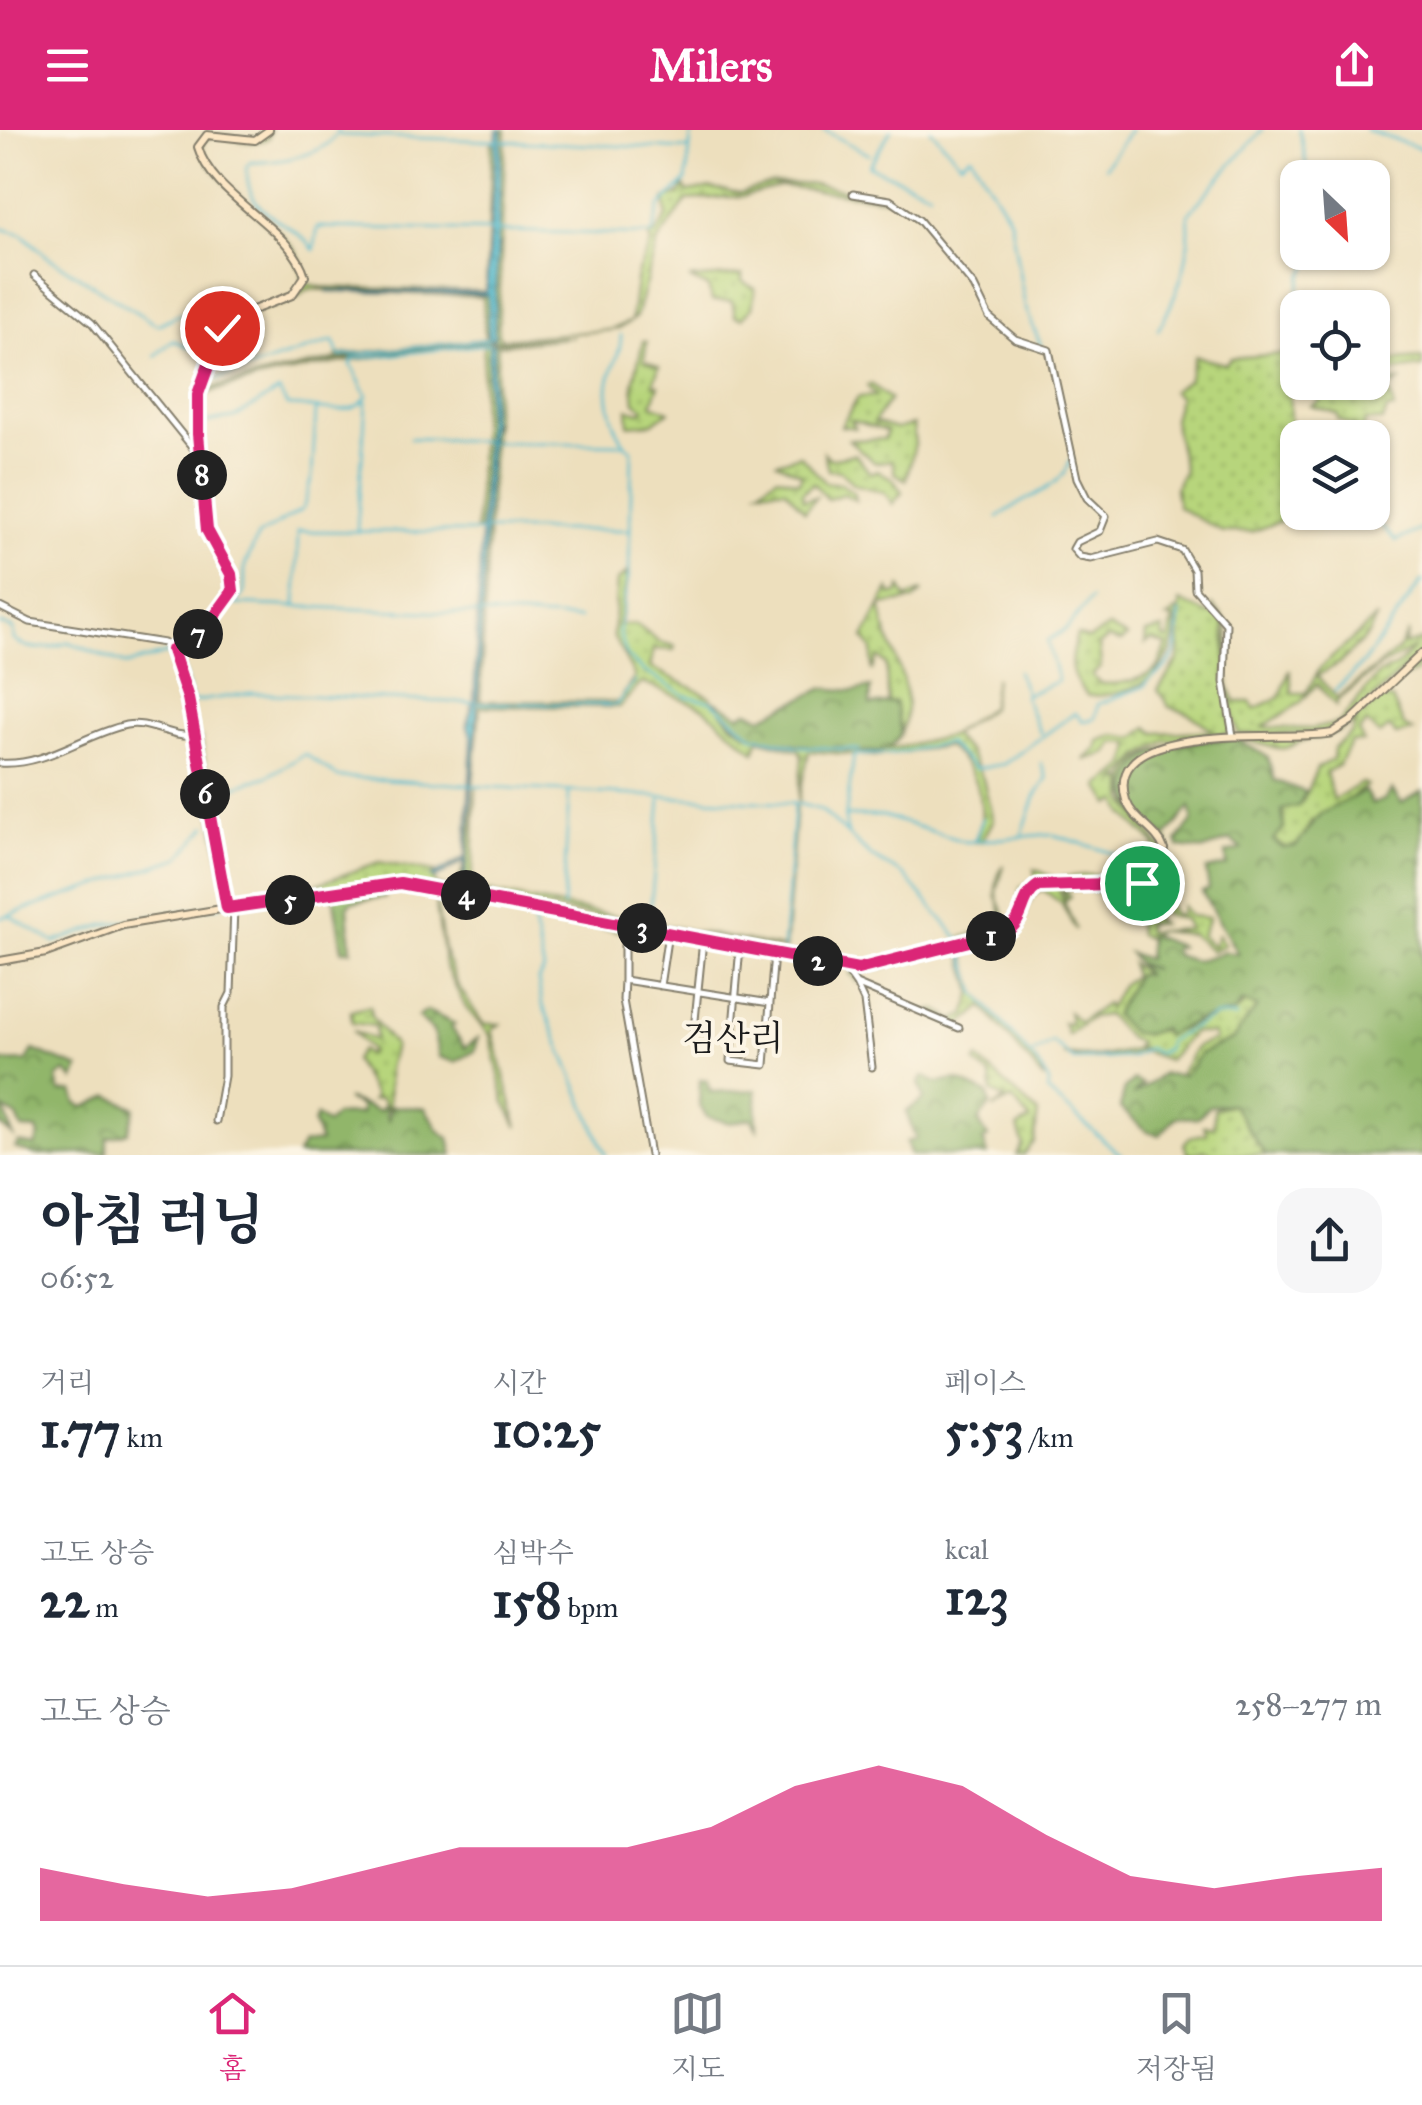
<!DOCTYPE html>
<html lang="ko">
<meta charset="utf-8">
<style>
body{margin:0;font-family:"IM FELL Great Primer","Noto Serif KR",serif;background:#f6f6f7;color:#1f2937;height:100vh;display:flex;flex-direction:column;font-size:38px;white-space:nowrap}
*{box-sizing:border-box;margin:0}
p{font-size:32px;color:#747a83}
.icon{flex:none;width:55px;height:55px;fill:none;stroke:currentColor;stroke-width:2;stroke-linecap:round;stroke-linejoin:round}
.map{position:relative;height:1025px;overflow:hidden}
.details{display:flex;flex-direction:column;background:#fff;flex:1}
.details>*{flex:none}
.needle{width:65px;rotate:155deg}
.fabs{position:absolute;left:1280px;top:30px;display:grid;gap:20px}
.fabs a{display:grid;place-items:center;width:110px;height:110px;border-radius:20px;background:#fff;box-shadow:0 2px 8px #0004;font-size:50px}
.pin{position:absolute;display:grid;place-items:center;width:85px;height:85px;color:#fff;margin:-42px;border:5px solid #fff;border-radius:50%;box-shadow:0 2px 10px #0007}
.km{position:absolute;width:50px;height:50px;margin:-25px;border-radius:50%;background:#222;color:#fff;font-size:28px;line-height:50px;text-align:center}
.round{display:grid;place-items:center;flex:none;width:105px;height:105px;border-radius:30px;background:#f6f6f7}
.overview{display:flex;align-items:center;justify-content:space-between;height:170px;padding:0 40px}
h1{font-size:55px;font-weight:700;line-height:75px}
.figures{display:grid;grid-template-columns:repeat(3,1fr);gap:15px;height:170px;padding:10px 40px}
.figures div{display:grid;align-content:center}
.figures b{font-size:50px;font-weight:700}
.figures small{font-size:28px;font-weight:400}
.figures p{font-size:28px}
.chart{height:280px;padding:20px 40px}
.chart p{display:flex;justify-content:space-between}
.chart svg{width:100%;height:180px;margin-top:10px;fill:#db2777;opacity:.7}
header{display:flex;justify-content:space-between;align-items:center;height:130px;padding:0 40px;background:#db2777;color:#fff;font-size:45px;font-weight:700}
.tab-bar{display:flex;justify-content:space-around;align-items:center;height:140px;border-top:2px solid #e0e1e3;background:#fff;font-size:28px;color:#747a83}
.tab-bar a{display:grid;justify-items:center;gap:5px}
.tab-bar .selected{color:#db2777}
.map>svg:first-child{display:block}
.grass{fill:url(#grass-dots);stroke:#6a784c;stroke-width:2.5;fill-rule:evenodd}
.forest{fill:url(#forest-crowns);stroke:#566944;stroke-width:2.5}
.water{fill:url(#water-waves);stroke:#366b74;stroke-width:2.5}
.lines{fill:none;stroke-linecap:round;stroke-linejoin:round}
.stream{stroke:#50bacd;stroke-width:2.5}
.street-casing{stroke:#847e6c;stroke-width:9}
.secondary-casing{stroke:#847e6c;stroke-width:10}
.street{stroke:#fff;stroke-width:5}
.secondary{stroke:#fce6c4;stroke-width:6}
.route-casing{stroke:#fff;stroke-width:20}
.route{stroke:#db2777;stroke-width:12}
.labels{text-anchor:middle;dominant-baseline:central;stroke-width:8;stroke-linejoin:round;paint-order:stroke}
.quarter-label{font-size:35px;fill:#1c1c1c;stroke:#fcf5e5}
</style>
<header><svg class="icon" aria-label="menu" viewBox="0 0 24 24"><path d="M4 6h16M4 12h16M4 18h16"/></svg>Milers<svg class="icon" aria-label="share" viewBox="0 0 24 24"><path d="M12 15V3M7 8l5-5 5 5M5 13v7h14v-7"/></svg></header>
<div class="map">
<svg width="1422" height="1025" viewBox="0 0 1422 1025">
<defs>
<pattern id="grass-dots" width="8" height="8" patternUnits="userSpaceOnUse" patternTransform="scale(2.5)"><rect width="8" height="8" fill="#b7d57b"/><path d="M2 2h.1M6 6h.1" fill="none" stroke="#9db66a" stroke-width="1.8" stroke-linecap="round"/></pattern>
<pattern id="forest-crowns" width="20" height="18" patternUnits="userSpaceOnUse" patternTransform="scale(2.5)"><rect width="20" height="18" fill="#91b66b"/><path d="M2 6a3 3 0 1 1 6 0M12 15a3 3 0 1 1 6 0" fill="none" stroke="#769357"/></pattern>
<pattern id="water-waves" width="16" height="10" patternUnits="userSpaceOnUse" patternTransform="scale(2.5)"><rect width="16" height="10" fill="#50bacd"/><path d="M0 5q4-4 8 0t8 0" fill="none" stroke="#459faf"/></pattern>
</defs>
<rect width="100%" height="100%" fill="#fcf5e5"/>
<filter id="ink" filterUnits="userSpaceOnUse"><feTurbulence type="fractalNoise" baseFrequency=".01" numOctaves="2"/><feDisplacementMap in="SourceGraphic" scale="20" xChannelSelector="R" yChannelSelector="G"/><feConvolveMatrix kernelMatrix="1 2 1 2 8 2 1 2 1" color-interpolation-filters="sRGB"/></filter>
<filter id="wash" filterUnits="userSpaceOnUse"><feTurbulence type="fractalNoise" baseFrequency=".0048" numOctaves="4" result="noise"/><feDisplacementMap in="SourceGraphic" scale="40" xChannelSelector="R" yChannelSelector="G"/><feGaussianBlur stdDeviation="2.25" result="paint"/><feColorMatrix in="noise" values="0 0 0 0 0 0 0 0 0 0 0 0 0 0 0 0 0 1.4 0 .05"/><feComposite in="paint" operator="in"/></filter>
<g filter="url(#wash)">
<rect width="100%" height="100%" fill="#eddfbd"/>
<path class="grass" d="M270,0L268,8C248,20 224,0 203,10L202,20C220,64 308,106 307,153L320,157L486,162L492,12H497L486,162L326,160L489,165V210L494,209L502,0H506L498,206L503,209L611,200L631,191L637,144L651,113L648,105H655L667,87L665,69L679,65L684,55L687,62L711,58L740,63L771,54H815L890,69L780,56L744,66L687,70L658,111L636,187L619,199L369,222L204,262L202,255C214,219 219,193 258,179C270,175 284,173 294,166C337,136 211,55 200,17V12C214,0 237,8 255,11ZM307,159L483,167L485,209L337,225V229L204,259C212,221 223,189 266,178C285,173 291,174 307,159Z
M742,145V151L755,159L752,178L742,188L735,186L732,171H712L708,157L689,149Z
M573,207L498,215L480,571L618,572L635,547L613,506L617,451L628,442L619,495H637L659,512L675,516L674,520L654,519L650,537L709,566L732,594L753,606L797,616L869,622L899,617L949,606L991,577L995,547L991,578L951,605L968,621L983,649L993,691L982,711L975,712C991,677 976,638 946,616L875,626L809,621L798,673L802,627L799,620L758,609L755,622L704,578L642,552L619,577L480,576L473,655L494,214L489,215L480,401H476L484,214C388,223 295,237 202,265L201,270L200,265C321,224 447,216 573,207Z
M643,211L647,212L644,230L659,237L653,254L659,255L652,274L669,281L653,293L629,295L628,279L641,282L644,278L635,272L633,254Z
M1281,224H1297V233L1289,232L1290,288L1297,311L1298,382L1301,383L1252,402H1223L1178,377L1175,358L1184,340L1173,289L1179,267L1172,261L1188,250L1195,226L1225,234L1231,228Z
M1422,228V237L1383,243L1387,252L1400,251L1389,259L1394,279L1387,280L1383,291H1365L1362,307H1351L1356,298L1338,289V284L1311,276L1321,270L1318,263L1326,253H1338L1349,263L1354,253L1372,252L1373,232Z
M871,254L890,269L874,292L896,299L913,295L915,314L906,350L895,343L892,330L875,333L849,310L884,309L887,301L851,290L855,298L841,296L858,267L876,266L867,256Z
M824,323L830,329L855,324L870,343L878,341L892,348L902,362L893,374L884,362L853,354L841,341L828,340Z
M800,325L826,353H840L853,362L855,370L844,364L828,369L813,353L802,363L803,370L816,367L805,381L785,359H759L778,346L799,352L802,344L777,332Z
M901,457L906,468L923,461L914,470L881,475C885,521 920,557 901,603L895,573H888L886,534L878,527L872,541V520L864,508L889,459L891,465L898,464Z
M1180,472L1220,488L1224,495L1231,603L1165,611L1140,626L1117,651L1125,649V671L1162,719L1154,742L1133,754H1039L1012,797L961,812L960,808L1002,796C1004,771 987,760 1004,735L996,765L1009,794L1016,785L1021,757L1036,749L1034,739L1055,748L1090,745L1132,750L1153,736L1155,714L1124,684L1118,671L1110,674L1099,656C1119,642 1129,639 1131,613L1115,612L1108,623L1084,630L1098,618V611L1115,605L1135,608L1148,597L1155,603L1214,601L1188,583L1169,577L1158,560L1179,529L1180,480C1174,488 1177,499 1174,510C1163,552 1129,566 1088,566C1068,546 1068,532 1077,505L1089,509L1109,497L1127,507L1121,512L1108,508L1099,515L1101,537L1092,545L1099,553C1114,556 1145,550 1157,538C1162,532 1163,522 1167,515L1152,510L1145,514L1146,503L1163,499L1164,508L1169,509L1173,488H1167L1180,478Z
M1211,474C1239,497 1226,520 1228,551C1228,563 1234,561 1235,572H1250L1255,579L1280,567L1290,539L1292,563H1306L1320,538L1377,487L1368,505L1340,533L1317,546L1337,568L1397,521L1408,502L1404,515L1422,510V522L1342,597L1322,604H1238L1226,553L1228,499ZM1414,518L1398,535L1377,546L1339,593L1312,599L1263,597L1300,573L1317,554L1336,576L1337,571L1378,538Z
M1422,525L1417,541L1397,551L1378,569H1392L1404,596L1413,601L1396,605L1390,597L1380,605L1366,593L1359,601L1363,612H1351L1338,636L1326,642L1333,670L1362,653L1367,655L1337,679L1311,691L1300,713L1290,720L1273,710L1284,698L1282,680L1303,671L1317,638L1333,629L1334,618L1352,603L1356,591C1336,608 1320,603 1299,612C1296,613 1288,618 1285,618C1272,620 1254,610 1240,609C1197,605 1134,613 1128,664C1135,686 1153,688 1165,705C1172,715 1170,724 1164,734C1144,771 1100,760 1064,759L1070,766L1066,771L1062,758C1096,756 1178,771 1163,712C1153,698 1134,687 1129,670C1103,594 1279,608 1317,608C1359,599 1391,554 1422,525Z
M201,609L213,687L232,768L312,756L379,732L435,742L431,746L437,756L457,759L465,730L464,762L476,657L472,759L783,818L796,675L785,820L400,752L230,775L198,614Z
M1043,756H1057L1076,800L1061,773L1042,759C1025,768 1028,786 1017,800L963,816L976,862L1042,940L1044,949L983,876L961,895L927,881L938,880L954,890L965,885L973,863L960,817L860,843L858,852L850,843L1010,801C1027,789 1022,765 1043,756Z
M1150,758L1165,768L1174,785L1180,784L1182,776L1190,786L1209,788L1201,806L1213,816L1218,805L1224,815L1212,821L1191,804L1157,801L1148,808L1138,805L1137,794L1145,780L1161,794L1146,793L1147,802L1189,799L1184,789C1166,787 1151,779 1145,760Z
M434,760L623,798V802L435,765L444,821L457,854L483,894H500L492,900L518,997L505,972L490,905L466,878L445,836Z
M1131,833L1145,844L1136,845L1121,872L1156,902L1180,900L1207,887L1210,890L1219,883L1237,881L1247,871L1257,877L1233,909L1201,923L1184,945H1179L1197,916L1215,910L1213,904L1193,902L1168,930L1143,921C1127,928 1079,933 1063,924L1097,927L1144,918L1135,917L1139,912L1129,909L1107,885L1092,887L1068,905L1063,893L1071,895L1068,882L1079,892L1106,874L1108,879L1121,855L1133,846Z
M370,876L371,886L394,915L388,939L389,981L380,968L372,970L375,966L354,930L361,920L368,925L371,921L353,901L375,910V896L352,893L351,881Z
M978,929L1038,983L1034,1012L1024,1025H1017L1023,1015L1018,997L1030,990L1012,969L993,978L1005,969L992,962L991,946L975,933Z
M1232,974L1265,1025H1213L1206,1020L1188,1025L1184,1014L1189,1008L1207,1003L1204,996L1214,997V979Z"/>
<path class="forest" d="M871,557L870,575L895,572L901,603C898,609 892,616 885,620C870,626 769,612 752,605C735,597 723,581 711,569L740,585L748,581L762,587L824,558L854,561Z
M1236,609L1268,627L1274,650L1305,662L1299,676L1282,680L1284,698L1273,710L1283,718L1296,716L1320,684L1365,661L1372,674L1384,670L1392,660L1402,673L1422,661V1025H1265L1232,974L1209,976L1197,988L1176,987L1160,1005L1147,1001L1120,978L1125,958L1134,950L1142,954L1133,965L1163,944L1184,945L1201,923L1233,909L1257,877L1242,872L1234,883L1198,890L1165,906L1162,898L1148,904L1132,903L1114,885L1136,845L1145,844L1138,835L1154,839L1137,833L1129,823L1147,829L1149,805L1181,817L1173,818L1175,825L1194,831L1225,822L1238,824L1202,762L1209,759L1206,740L1227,736L1226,723L1242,719L1230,710L1204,720L1179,717L1177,711L1193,690L1190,677L1166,707L1141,687L1128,664C1132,610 1195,613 1236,609Z
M384,755L385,767L352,772L348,777L351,820H342L333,764Z
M427,881L455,894L451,897L465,918L478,908L475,921L455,932L439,927L433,901L418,887Z
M33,920L79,938L74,950L66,942L57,948L60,962L73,961L77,973L85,977L110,966L135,978L128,1002L107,1008V1023L35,1025L15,1018L18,1013L35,1016L39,1006L37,1000L22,999L17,987L4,979L13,1006L0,995V932L27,931Z
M924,946L936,953L957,950L988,964L990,976L978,991L988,1007L983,1010L988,1025H911L906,1012L916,1009L906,982L924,969L919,953Z
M700,950L708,951L710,962L756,960L757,998L751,988L731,993L707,987L699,974Z
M346,969L378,981L384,976L388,992L391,976L425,978L439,1001L449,1008L453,1025H297L303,1014L320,1012L313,994L316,986L327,994L335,985L361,984L360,977Z"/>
<path class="water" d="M497,0H502L494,209H488V165L326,161L486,162Z
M489,214H494L476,603L464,762V730L435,749L431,747L466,727L472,608L467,594L474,570Z"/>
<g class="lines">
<path class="stream" d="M338,0C329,26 275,33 251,32L247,36C244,88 290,87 314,120L318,97L493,101
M824,0L870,25
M891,0L869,36L930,62
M931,0L961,33L971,25L1010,89L1025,176L1041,216
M1299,0L1309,48
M1366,0L1422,19
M339,5L497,11
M502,11L688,19
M1105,37L1130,0
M0,98L22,104L48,127L157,195L180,184L217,200L208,225L173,210L155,226
M498,101L652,105L660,76L686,51L692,0
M1295,181L1302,147L1317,122
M1158,200C1178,165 1193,126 1188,84L1262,0
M621,205C622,225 607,243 608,261C609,280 616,309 632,320L629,444L619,503L627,526L642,540L686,566L711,571L753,606L797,616L859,620
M212,234L209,247L214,250L333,211L339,226L488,209
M207,292L234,288L279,261L287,276C311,274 353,292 367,266L351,235L353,229L489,214
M1294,304L1298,311
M410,308L484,311
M490,312L622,314
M1368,382L1396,411L1422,399
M998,388C1019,368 1063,360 1071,329
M357,399L366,272
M486,400H629
M235,474L477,484
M296,476L298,401L480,402
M482,484L579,489
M0,494L13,499L14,510C29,522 52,519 68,512L127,535L169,523L174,534
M189,513L244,464L245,435L258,406L303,379L312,346L316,280
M182,517L179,527L192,572L252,563L472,573
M1017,541L1026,563
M179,551L184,573
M1335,561L1363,533L1422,451
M480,573L616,575L635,551
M1095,588L1098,574L1145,556C1150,546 1155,547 1163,540C1182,523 1176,502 1180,482
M1040,603L1024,566L1058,551L1047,511L1066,499L1091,469
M473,656L796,674
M799,674L821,680L872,727L904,745L960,810
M848,686H883L966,712L1051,704
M848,704L845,690L854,625L893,624L947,613L975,639L1004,634L1075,583L1083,591L1093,589
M1054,705L1151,735L1156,728
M1021,707L1035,667L1047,649L1041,633
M975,710L983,688
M221,716L214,687L236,656L266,647L305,624L338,647L470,655
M470,770L531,782L544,840L538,850L542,873L606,1025
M563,777L569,664
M10,786L54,812L104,795L221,775
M0,788L179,728L207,696
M649,793L661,670
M961,815L976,862L1042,939L1049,952L1047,961L1121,1025
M783,819L794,676
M1030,925L1052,912L1074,930L1131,927L1148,918L1157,923L1166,919L1168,911L1215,886L1236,887"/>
</g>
</g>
<g filter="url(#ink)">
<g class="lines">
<g class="street-casing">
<path id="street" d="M853,64L890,70L919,90L974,156L989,187L1015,209L1049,220L1077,348L1087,368L1106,386L1100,401L1077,412L1073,419L1080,427L1091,429L1158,412L1182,420L1194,440L1195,459L1226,494L1224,552L1233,606
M34,145L92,193L201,328
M0,477L30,492L164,513L173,520
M0,633C47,636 82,605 126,595C148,590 171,608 194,605
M624,795V850L770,873
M740,817L730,931L765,935L774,823
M844,837L856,854L959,898
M624,850L623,870L650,1025
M856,854L864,871L872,937
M660,856L668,803
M694,900L703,810
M216,991L224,946V877L231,863L234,777"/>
</g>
<g class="secondary-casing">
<path id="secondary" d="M227,778L188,568L173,520L209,494L233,461L231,444L206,394L198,264L222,198L235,187L292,165L305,146C291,96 213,69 198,17L207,5L255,10L269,0
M0,831L46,823L123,795L386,752L844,837L869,838L1005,802C1026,791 1019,768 1038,756C1078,751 1157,777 1164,719C1157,699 1133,691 1126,670C1100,585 1294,613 1332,603L1351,591L1422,523"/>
</g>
<use href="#street" class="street"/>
<use href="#secondary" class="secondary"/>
</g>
</g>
<g class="lines" filter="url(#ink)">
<g class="route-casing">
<path id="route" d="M222,198L198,264V304L207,400L231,444L233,461L209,494L172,520L188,568L227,778L400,753L858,839L1005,802C1026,791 1019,768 1038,756L1142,753"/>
</g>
<use href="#route" class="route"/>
</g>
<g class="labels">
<g class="quarter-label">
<text x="733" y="908">검산리</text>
</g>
</g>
</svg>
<div class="fabs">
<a><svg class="needle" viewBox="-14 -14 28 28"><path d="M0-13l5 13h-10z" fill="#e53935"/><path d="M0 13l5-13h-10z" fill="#747a83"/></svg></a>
<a><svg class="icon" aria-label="locate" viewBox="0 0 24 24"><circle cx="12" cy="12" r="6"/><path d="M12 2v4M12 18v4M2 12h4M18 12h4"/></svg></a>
<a><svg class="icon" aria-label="layers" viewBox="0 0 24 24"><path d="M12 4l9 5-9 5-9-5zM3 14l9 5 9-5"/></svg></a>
</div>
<div class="pin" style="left:1142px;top:753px;background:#1e9e55"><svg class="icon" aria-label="arrive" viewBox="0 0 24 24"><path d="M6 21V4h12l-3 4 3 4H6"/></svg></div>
<div class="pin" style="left:222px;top:198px;background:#d93025"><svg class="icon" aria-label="check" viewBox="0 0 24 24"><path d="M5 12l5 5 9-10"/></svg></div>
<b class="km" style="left:991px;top:806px">1</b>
<b class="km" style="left:818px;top:831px">2</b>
<b class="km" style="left:642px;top:798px">3</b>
<b class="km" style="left:466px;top:765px">4</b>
<b class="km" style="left:290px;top:770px">5</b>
<b class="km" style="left:205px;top:664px">6</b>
<b class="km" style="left:198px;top:504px">7</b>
<b class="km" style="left:202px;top:345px">8</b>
</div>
<section class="details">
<div class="overview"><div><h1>아침 러닝</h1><p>06:52</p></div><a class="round"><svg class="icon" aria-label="share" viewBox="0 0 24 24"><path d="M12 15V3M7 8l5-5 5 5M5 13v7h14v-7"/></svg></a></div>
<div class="figures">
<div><p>거리</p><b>1.77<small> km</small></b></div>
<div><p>시간</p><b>10:25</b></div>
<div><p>페이스</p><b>5:53<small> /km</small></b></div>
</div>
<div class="figures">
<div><p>고도 상승</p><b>22<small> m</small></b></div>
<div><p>심박수</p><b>158<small> bpm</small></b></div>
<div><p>kcal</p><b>123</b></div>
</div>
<div class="chart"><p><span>고도 상승</span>258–277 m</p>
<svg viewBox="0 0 160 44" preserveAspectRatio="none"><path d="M0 44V31L10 35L20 38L30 36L40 31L50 26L60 26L70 26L80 21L90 11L100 6L110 11L120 23L130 33L140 36L150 33L160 31V44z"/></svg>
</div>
</section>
<nav class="tab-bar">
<a class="selected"><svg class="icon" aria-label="home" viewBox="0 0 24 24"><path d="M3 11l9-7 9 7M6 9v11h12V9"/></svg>홈</a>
<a><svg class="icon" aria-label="map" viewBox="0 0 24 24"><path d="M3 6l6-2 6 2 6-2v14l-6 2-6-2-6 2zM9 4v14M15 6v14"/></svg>지도</a>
<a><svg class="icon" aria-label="saved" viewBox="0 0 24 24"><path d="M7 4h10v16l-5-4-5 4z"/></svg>저장됨</a>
</nav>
